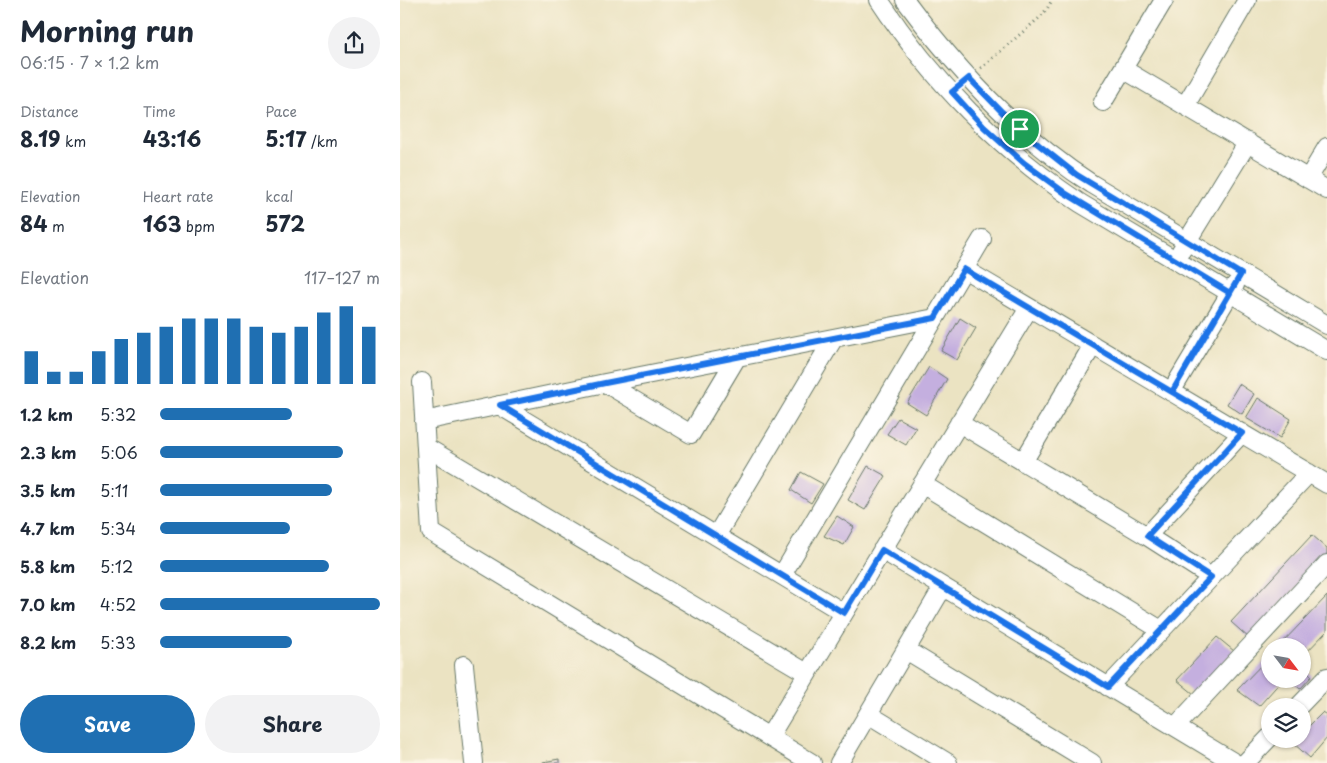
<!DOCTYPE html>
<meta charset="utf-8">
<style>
body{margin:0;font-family:"Playpen Sans",sans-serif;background:#f2f2f3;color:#1f2937;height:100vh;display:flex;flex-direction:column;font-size:19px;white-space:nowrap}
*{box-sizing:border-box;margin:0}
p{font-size:16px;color:#747a83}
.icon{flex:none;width:28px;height:28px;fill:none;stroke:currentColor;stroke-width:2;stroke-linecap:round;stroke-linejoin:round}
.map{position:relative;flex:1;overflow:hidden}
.drawer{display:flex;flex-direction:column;background:#fff;width:400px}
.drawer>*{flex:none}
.needle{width:32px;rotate:121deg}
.controls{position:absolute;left:861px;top:638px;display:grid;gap:10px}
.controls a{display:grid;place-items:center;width:50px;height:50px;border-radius:50%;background:#fff;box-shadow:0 1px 4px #0004;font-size:25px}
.pin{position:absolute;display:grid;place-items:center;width:42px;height:42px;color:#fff;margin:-21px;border:2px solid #fff;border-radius:50%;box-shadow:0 1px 5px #0007}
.round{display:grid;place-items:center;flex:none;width:52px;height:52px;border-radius:26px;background:#f2f2f3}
.head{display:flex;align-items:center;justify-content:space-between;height:85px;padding:0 20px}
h1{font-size:28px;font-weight:700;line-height:38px}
.metrics{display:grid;grid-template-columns:repeat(3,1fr);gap:8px;height:85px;padding:5px 20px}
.metrics div{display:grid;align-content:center}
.metrics b{font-size:21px;font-weight:700}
.metrics small{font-size:14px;font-weight:400}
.metrics p{font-size:14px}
.chart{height:140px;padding:10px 20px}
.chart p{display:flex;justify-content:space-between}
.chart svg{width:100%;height:90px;margin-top:5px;stroke:#1f6fb2;stroke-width:6}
.action{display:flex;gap:10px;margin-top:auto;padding:10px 20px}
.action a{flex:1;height:58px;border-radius:30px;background:#1f6fb2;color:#fff;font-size:20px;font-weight:700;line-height:58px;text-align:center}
.action a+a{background:#f2f2f3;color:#1f2937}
ul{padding:0 20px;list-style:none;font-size:16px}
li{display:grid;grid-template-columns:80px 60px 1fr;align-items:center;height:38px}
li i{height:12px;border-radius:6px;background:#1f6fb2}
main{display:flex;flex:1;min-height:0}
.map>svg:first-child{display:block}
.building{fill:#c4afdf}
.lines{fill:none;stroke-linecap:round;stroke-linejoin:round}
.minor-casing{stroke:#676;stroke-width:20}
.path{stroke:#676;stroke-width:3;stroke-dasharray:1 4;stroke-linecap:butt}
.minor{stroke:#fff;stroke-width:18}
.route-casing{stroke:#fff;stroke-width:10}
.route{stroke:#1a73e8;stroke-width:6}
</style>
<main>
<section class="drawer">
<div class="head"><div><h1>Morning run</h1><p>06:15 · 7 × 1.2 km</p></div><a class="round"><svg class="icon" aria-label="share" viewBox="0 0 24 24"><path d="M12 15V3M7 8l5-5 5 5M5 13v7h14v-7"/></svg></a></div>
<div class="metrics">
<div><p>Distance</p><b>8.19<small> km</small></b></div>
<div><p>Time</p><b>43:16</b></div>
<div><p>Pace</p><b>5:17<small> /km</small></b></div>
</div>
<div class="metrics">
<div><p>Elevation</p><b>84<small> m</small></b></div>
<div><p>Heart rate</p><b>163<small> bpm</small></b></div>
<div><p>kcal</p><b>572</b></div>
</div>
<div class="chart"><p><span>Elevation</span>117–127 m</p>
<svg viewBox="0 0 160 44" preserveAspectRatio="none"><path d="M5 44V28M15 44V38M25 44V38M35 44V28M45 44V22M55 44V19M65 44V16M75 44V12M85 44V12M95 44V12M105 44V16M115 44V19M125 44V16M135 44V9M145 44V6M155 44V16"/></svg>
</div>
<ul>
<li><b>1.2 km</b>5:32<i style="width:60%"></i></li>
<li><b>2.3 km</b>5:06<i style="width:83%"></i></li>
<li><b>3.5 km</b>5:11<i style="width:78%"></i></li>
<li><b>4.7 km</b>5:34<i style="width:59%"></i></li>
<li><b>5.8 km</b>5:12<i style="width:77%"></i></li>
<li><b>7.0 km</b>4:52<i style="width:100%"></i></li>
<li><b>8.2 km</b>5:33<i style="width:60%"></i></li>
</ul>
<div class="action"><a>Save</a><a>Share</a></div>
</section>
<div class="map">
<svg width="927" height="763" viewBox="0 0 927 763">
<rect width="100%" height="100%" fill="#fcf5e5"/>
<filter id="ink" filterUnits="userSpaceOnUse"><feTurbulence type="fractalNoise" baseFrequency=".02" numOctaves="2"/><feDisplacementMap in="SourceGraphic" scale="10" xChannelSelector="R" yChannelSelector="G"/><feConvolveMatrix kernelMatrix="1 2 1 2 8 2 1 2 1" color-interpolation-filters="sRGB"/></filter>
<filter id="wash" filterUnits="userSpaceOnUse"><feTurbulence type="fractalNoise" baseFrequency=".0096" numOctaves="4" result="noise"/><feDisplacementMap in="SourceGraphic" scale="20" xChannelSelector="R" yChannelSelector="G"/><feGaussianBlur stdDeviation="1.12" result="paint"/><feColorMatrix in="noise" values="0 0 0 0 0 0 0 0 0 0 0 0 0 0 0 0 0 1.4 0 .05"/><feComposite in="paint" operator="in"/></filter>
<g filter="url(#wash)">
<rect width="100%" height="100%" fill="#ebe3c2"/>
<g id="blocks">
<path class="building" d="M560,318L576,328L557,360L541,351Z
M529,367L547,379L526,415L507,403Z
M839,384L854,394L842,414L827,404Z
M858,398L891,419L880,438L846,418Z
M498,418L516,428L506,445L487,434Z
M468,466L486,476L465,510L448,500Z
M401,472L423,484L411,503L391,490Z
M437,516L454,527L444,545L424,536Z
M912,535L927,548V554L850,639L831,622Z
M927,596V631L902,657V646H879Z
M817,637L834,651L794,694L777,680Z
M870,656V679H883L859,706L837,690Z
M902,667L912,676L900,689L889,679H902Z
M923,712L927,715V738L910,758L893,743L897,739H902V733Z
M159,759V763H143V762Z"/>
</g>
</g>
<g filter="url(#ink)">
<use href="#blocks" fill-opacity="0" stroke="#676" stroke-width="1"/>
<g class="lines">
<g class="minor-casing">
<path id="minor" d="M479,0C531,79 601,151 680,203L927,351
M505,0C557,70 618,137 692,184L927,325
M723,69L927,190
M703,102L764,0
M785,106L847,0
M908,179L927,147
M781,251L848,142
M564,269L927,484
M22,382L31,532L412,763
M205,383L291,434L337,357
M771,392L835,285
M99,405L444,613
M24,421L205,383L535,318
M559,423L747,536L811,577
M26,447L407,673
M623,462L693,345
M522,484L761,630
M316,536L434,338
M747,536L842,433
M482,550L835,763
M382,575L582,239
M506,650L692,763
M64,665L74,763
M708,687L909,473
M899,706L927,677
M468,714L548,763
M775,727L927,564
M369,737L629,308
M439,763L543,587
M845,763L870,737"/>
</g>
<path class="path" d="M581,68L638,19L647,9L652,0"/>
<use href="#minor" class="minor"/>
</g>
</g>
<g class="lines" filter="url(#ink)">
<g class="route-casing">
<path id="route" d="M620,129L639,145L677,175L841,274L772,392L564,269L535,318L205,383L100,405L444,613L482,550L708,687L811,577L747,536L842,433L772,392L830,293L665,193L624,163L605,146L584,127L552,92L569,78L602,112L620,129"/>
</g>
<use href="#route" class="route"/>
</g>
</svg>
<div class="controls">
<a><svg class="needle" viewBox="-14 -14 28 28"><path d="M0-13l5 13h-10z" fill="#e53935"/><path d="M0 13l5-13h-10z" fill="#747a83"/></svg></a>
<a><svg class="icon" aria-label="layers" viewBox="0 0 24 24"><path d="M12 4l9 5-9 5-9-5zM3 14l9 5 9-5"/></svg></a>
</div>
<div class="pin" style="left:620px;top:129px;background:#1e9e55"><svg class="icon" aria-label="arrive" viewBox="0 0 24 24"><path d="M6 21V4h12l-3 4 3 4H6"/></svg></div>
</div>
</main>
